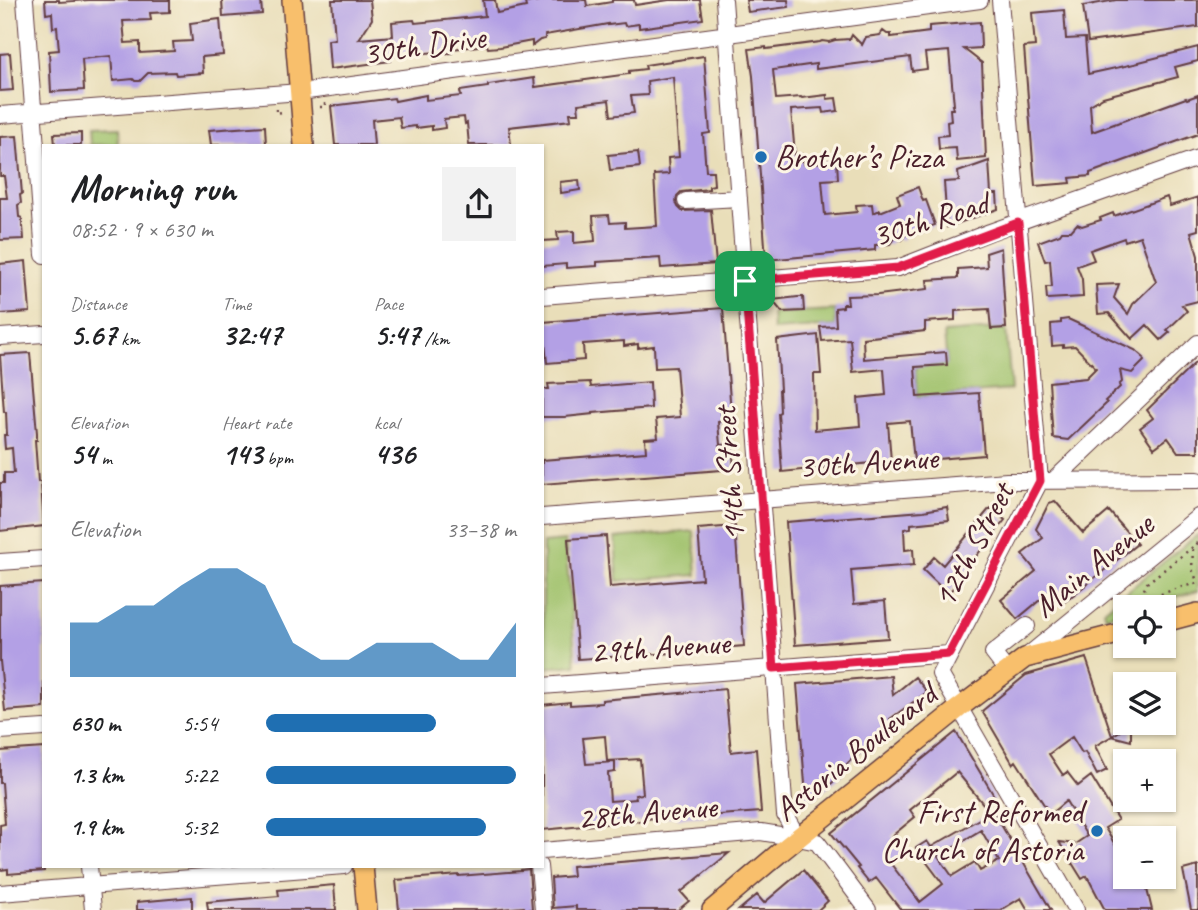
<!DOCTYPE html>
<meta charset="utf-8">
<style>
body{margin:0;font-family:Caveat,sans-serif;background:#f2f2f2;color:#202124;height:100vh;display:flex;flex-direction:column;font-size:26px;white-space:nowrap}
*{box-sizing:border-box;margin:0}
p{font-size:23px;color:#757577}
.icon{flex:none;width:38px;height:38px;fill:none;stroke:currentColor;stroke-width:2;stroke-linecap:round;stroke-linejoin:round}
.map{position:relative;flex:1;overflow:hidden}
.panel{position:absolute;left:42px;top:144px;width:502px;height:724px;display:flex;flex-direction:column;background:#fff;border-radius:0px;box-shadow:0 2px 5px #0004}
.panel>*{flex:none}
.fabs{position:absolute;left:1113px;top:595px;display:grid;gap:14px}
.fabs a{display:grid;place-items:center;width:63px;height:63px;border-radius:0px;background:#fff;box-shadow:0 2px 5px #0004;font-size:35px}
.pin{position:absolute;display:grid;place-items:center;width:60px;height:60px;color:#fff;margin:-30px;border-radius:14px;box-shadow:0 4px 10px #0006}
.round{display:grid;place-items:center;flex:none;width:74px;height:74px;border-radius:0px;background:#f2f2f2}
.headline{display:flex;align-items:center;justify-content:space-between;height:119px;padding:0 28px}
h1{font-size:38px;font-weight:600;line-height:52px}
.figures{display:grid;grid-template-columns:repeat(3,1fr);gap:10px;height:119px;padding:7px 28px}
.figures div{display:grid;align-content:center}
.figures b{font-size:30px;font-weight:600}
.figures small{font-size:19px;font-weight:400}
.figures p{font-size:19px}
.chart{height:196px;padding:14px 28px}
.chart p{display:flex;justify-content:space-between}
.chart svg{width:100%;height:126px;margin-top:7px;fill:#1f6fb2;opacity:.7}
ul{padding:0 28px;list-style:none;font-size:23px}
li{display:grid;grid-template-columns:112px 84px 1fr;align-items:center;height:52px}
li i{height:18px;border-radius:9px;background:#1f6fb2}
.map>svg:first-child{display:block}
.green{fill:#9fc16a;stroke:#74704a;stroke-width:2}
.building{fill:#b3a0e5;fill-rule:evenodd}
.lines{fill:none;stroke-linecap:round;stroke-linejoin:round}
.minor-casing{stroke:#623c40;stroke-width:18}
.major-casing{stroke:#623c40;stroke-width:22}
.path{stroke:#623c40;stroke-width:2.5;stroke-dasharray:2 5;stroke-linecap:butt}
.minor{stroke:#fff;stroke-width:16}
.major{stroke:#f8bf6c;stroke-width:19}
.route-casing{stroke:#fff;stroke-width:14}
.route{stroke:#e11d48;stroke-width:9}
.poi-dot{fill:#1f6fb2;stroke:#fcf5e5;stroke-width:2.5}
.labels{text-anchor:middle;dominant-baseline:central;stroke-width:6;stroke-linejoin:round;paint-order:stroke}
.street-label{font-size:33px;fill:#4a1f2b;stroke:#fcf5e5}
.poi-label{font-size:33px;fill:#4a1f2b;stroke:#fcf5e5;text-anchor:start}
</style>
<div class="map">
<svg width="1198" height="910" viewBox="0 0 1198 910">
<rect width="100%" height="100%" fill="#fcf5e5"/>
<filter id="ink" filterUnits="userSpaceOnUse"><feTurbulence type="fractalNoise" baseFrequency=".0143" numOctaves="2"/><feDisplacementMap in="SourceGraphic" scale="14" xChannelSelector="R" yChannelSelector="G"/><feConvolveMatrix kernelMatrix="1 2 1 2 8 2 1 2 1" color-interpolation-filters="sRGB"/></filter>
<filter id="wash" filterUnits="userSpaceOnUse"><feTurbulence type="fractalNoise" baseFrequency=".00686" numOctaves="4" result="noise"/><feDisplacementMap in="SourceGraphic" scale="28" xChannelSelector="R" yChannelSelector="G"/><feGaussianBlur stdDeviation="1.57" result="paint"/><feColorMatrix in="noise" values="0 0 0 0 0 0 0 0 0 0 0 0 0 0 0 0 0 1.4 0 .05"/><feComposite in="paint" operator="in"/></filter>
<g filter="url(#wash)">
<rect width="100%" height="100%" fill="#e9deb9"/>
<path class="green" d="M117,129L118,145H90L89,130Z
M835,310L836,326L773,330L772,313Z
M1006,328L1011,390L917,397L915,367L947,364L944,333Z
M694,531L697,575L618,581L615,538Z
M1198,534V591L1139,607H1125V611L1106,616L1103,611Z
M565,541L576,665L543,668V543Z"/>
<g id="blocks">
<path class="building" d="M45,0H59V2L89,0H170V12L150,13L151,20L123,21L125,43L140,42V53L174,51L173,42L192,41L190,23L220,19L223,55L202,57L203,73L176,75L175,72L148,73L140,81H135L133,79L113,81L111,56L82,59L84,90L51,92L49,51L59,50L57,27L53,28L52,13L46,14Z
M222,0H261L262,14L223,17Z
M332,0H370L372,19L359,39L393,36L392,22L414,20L415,23L485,16L483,0H495L497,13L526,7L525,3L546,0H586L587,6L612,2V0H634L635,5L669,0H700L703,19L639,28V24L625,26L624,23L608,25V24L545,35V39L540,40L532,46V41L500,47L488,48L487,45L452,49V53L437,54V52L390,56L391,61L330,69L328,40L335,39Z
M746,0H788L789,7L748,12Z
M1116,0H1198V27L1088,42L1083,6Z
M1064,10L1066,39L1085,38L1088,74L1139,63V62L1198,47V61L1175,67L1178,77L1103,97L1090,105L1092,132L1186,98L1187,99L1198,95V134L1090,173V176L1070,178L1071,183L1035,186L1024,47L1035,46L1032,13Z
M980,22L981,48L964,49L982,63L986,158L957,161L956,148L939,149L938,136L948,135L947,122L951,121L950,109H953L952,105H954L949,51L925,53L927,69L912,71L910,57L816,69V64L773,70L776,99L801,97L802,98L827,95V99L836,98L838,111L823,113L822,108L791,110L795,155L801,154L802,161H804V164L837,161L838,179L822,180L825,215L857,212L856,205L872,204L873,213L880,210V212L900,204L897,195L918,187L923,201L926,200L935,225L905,235L902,240L895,237L890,244L875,245V250L766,260L753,76L749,49L766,47V49L820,42L822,41L829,42L835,40L850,39L852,35L862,45L866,37L880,35L883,31L887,34H891V37L929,32V26Z
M10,53L13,90L0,91V54Z
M704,56L710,133L703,134L706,171H713L714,185L709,186V189L681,192L677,196L676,202L678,207L682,211L711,210L716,264L661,268L660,258L597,262V266L566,268V264L542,266V241L558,240L557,232L574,231V243L595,241L593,216L609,215L610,223L625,222V228L657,226L654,175L669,174L668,158L679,157L673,77L647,81L648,95L631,96L634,113L611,116L609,100L578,104L579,113H570L571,120L509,127L511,145H469L467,123L465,124L464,117L444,119L445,128L432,130V126L416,128V126L401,128L399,117L372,120L374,145H335L331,106L394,98L395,101L426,95V100L461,96L460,91L488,87V85L534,78L535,87L629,74V71L646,69L645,65Z
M265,126L266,145H211L209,130Z
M81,133V145H55L54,134Z
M17,136L22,194L20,195L21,203L18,205L19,217L22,218V227H23L24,239L0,240V198H7L4,176H0V137Z
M638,152L640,167L610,170L608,155Z
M989,161L991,194H997L998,209L947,227L944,182L959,181L958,172Z
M579,180L580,190L561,193L560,182Z
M1167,197L1170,206L1198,197V230L1191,232L1198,256V301L1182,305L1187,311L1167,330L1170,332L1161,340L1147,325L1132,339L1109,313L1098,314L1096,285L1119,284L1114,298L1128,314L1133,304L1156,282L1140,236L1125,241L1124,238L1090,250L1094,260L1077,266L1082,279L1083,297L1047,299L1046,287H1052L1050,260L1045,261L1038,242L1060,234L1062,231H1071L1077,224L1082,226L1101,220L1100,218L1113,213L1114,216Z
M1001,248L1006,328L991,329L989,309L955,311V320L925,322V331L863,338L864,359L946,352L947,365L915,367L917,397L979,393L984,455L914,461L910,421L888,423L891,461L782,472L778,413L780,412L779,390H780L777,340L818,335L821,374H814L815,430L860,426L858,398L886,395L884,369L853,372L850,339L822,341L820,327L836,326L835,308L843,307V304H848L847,296L878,295L928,289L927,280L958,278V269L987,267L986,253Z
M26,261L30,312L0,314V264Z
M798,297H803L804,311L782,312L772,300Z
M723,308L731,413H721L722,421L718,422L720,445L732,444L734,469L542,484V460L646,452L645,439L658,438L656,419L680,417L676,367L655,368L654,346L638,348V344L624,346V341L583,344L584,360L547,363L543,322Z
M1068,319L1135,350L1144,358L1143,359L1144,361L1132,373L1120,370L1122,382L1119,385L1120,387L1105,401L1107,403L1068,440L1053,438L1049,382L1086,378L1096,368L1075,346L1063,347V345L1052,346L1051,324L1061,323V320Z
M30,353L37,433V440H35L38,482H41L44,526L0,531V483H4V473H14L12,448L5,449L4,435H7L6,412H4L0,355Z
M1198,360V452H1178L1168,438L1154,448L1140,428L1153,418L1147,410Z
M590,382L591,387L650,382L651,408L593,413V414L565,417H542V389H549L548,384Z
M1055,501L1083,533L1109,511L1137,544L1063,603L1052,590L1017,619L1001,600L1036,571L1022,554L1043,538L1036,529L1049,503Z
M947,507L949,520L911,524V528L904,529L905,550L913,549L914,565L851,570L854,604L885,601L888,638L795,645L786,522L923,511Z
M990,508L1005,520L970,564L972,565L948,594L923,570L934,557L943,565Z
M735,526L744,646L673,652V653L578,659L568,539L606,536L610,587L702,579L698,529Z
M44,583V708L5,711L0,661V586Z
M1086,658L1112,736L1095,746L1107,770L1097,775L1085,752L1082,753L1072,737L1049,754L1063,775L1067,772L1078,786L1091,776L1118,820L1105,828L1125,861V877H1144L1152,910H1105L1087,876L1082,879L1059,842L1075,844L1087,836L1066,801L1050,814L1016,761L1013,764L982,711L1026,675Z
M891,676L893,695L915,677L927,692L890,719L894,725L850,761L841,770L843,773L814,799L806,796L797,684Z
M725,689L731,752L756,749L761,812L677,818V816L645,819L640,822L635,821L542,830V705L570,702V705L602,703V700ZM605,736L607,761L640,759L643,794L635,795L636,799L610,801L608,773L615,772V762L586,764L583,738Z
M1131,724V741L1112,736Z
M956,732L996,799L984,805L957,772L910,810L915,817L892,836L905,852L891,864L920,902L943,884L916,848L927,841L931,847L993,811L1051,910H1028L1021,898L1001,910H901L876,878L869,883L857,868L859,867L831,833ZM981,830L999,861L980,871L975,862L952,876L938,856Z
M44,748V871L8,874V869L0,870V825L5,824L2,783H0V751Z
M729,853L681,892L689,901L678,910H576V906L553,908L551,878L573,876L572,866Z
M1198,866V910H1191L1183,870Z
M529,869L532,909L525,910L524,907L490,910H399L396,880L459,875V876L521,871V870Z
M803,870L828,901L818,910H739L757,895L764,903Z
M334,885L336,910H208L207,902L279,896L278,890Z
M192,897V910H137V902Z"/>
</g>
</g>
<g filter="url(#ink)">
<use href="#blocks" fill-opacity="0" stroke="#623c40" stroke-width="2"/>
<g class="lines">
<g class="minor-casing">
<path id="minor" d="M25,0L44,255
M724,0L785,815L798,838
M1000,0L1040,481L940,674L1076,910
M0,115L300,92L980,0
M686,201L739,198
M542,296L898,268L990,232L1198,158
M0,337L44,334
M1053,481L1198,343
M542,517L1007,481L1198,480
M0,562L44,559
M1026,657L1198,517
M1007,671L993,653L1027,626
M542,686L949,654
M0,731L44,728
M542,851L761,832L798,838L817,842L868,910
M89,866L93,910
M539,866L543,910
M0,893L344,866"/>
</g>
<g class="major-casing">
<path id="major" d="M292,0L304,145
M1164,622L1198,613
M363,866L367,910
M712,910L778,854L959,708L1025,658L1125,632"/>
</g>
<path class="path" d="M320,107H325V101
M276,109V113L282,112
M1198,543L1147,583L1140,598L1142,601L1178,588L1198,583
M1193,549L1192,569L1198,583"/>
<use href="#minor" class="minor"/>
<use href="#major" class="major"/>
</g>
</g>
<g class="lines" filter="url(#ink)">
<g class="route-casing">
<path id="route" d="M1018,223L1040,481L949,654L774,668L745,281L898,268Z"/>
</g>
<use href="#route" class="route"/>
</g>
<g class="poi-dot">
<circle cx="761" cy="157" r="7"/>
<circle cx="1097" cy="831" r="7"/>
</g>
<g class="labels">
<g class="street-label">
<text transform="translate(424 45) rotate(-8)">30th Drive</text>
<text transform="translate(930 219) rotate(-17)">30th Road</text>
<text transform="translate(868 462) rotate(-4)">30th Avenue</text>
<text transform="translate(729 474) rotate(-94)">14th Street</text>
<text transform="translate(973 545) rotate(-62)">12th Street</text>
<text transform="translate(1093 565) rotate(-39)">Main Avenue</text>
<text transform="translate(660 647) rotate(-4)">29th Avenue</text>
<text transform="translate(855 752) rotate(-39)">Astoria Boulevard</text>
<text transform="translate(647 812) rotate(-5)">28th Avenue</text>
</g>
<g class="poi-label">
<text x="775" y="157">Brother’s Pizza</text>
<text x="1083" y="812" text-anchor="end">First Reformed<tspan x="1083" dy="38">Church of Astoria</tspan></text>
</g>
</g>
</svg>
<div class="fabs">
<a><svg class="icon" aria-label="locate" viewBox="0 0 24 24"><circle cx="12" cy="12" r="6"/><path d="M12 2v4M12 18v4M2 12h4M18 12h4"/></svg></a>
<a><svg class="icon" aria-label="layers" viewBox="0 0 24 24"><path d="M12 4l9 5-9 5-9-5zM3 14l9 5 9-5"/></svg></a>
<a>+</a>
<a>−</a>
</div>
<div class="pin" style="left:745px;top:281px;background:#1e9e55"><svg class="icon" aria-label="arrive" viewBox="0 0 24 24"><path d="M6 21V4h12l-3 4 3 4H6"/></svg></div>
<section class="panel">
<div class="headline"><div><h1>Morning run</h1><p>08:52 · 9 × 630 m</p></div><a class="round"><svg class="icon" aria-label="share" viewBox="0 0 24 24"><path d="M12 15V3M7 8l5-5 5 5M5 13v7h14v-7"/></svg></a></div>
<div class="figures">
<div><p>Distance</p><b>5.67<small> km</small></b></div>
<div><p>Time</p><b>32:47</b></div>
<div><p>Pace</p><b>5:47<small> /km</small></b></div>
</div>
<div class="figures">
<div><p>Elevation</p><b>54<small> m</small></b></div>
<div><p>Heart rate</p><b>143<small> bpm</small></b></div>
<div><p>kcal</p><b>436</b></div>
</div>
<div class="chart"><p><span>Elevation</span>33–38 m</p>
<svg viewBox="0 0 160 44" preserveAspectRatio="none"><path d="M0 44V25L10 25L20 19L30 19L40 12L50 6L60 6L70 12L80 32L90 38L100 38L110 32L120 32L130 32L140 38L150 38L160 25V44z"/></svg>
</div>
<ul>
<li><b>630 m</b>5:54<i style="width:68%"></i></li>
<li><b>1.3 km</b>5:22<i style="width:100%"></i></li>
<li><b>1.9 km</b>5:32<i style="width:88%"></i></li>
</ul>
</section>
</div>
